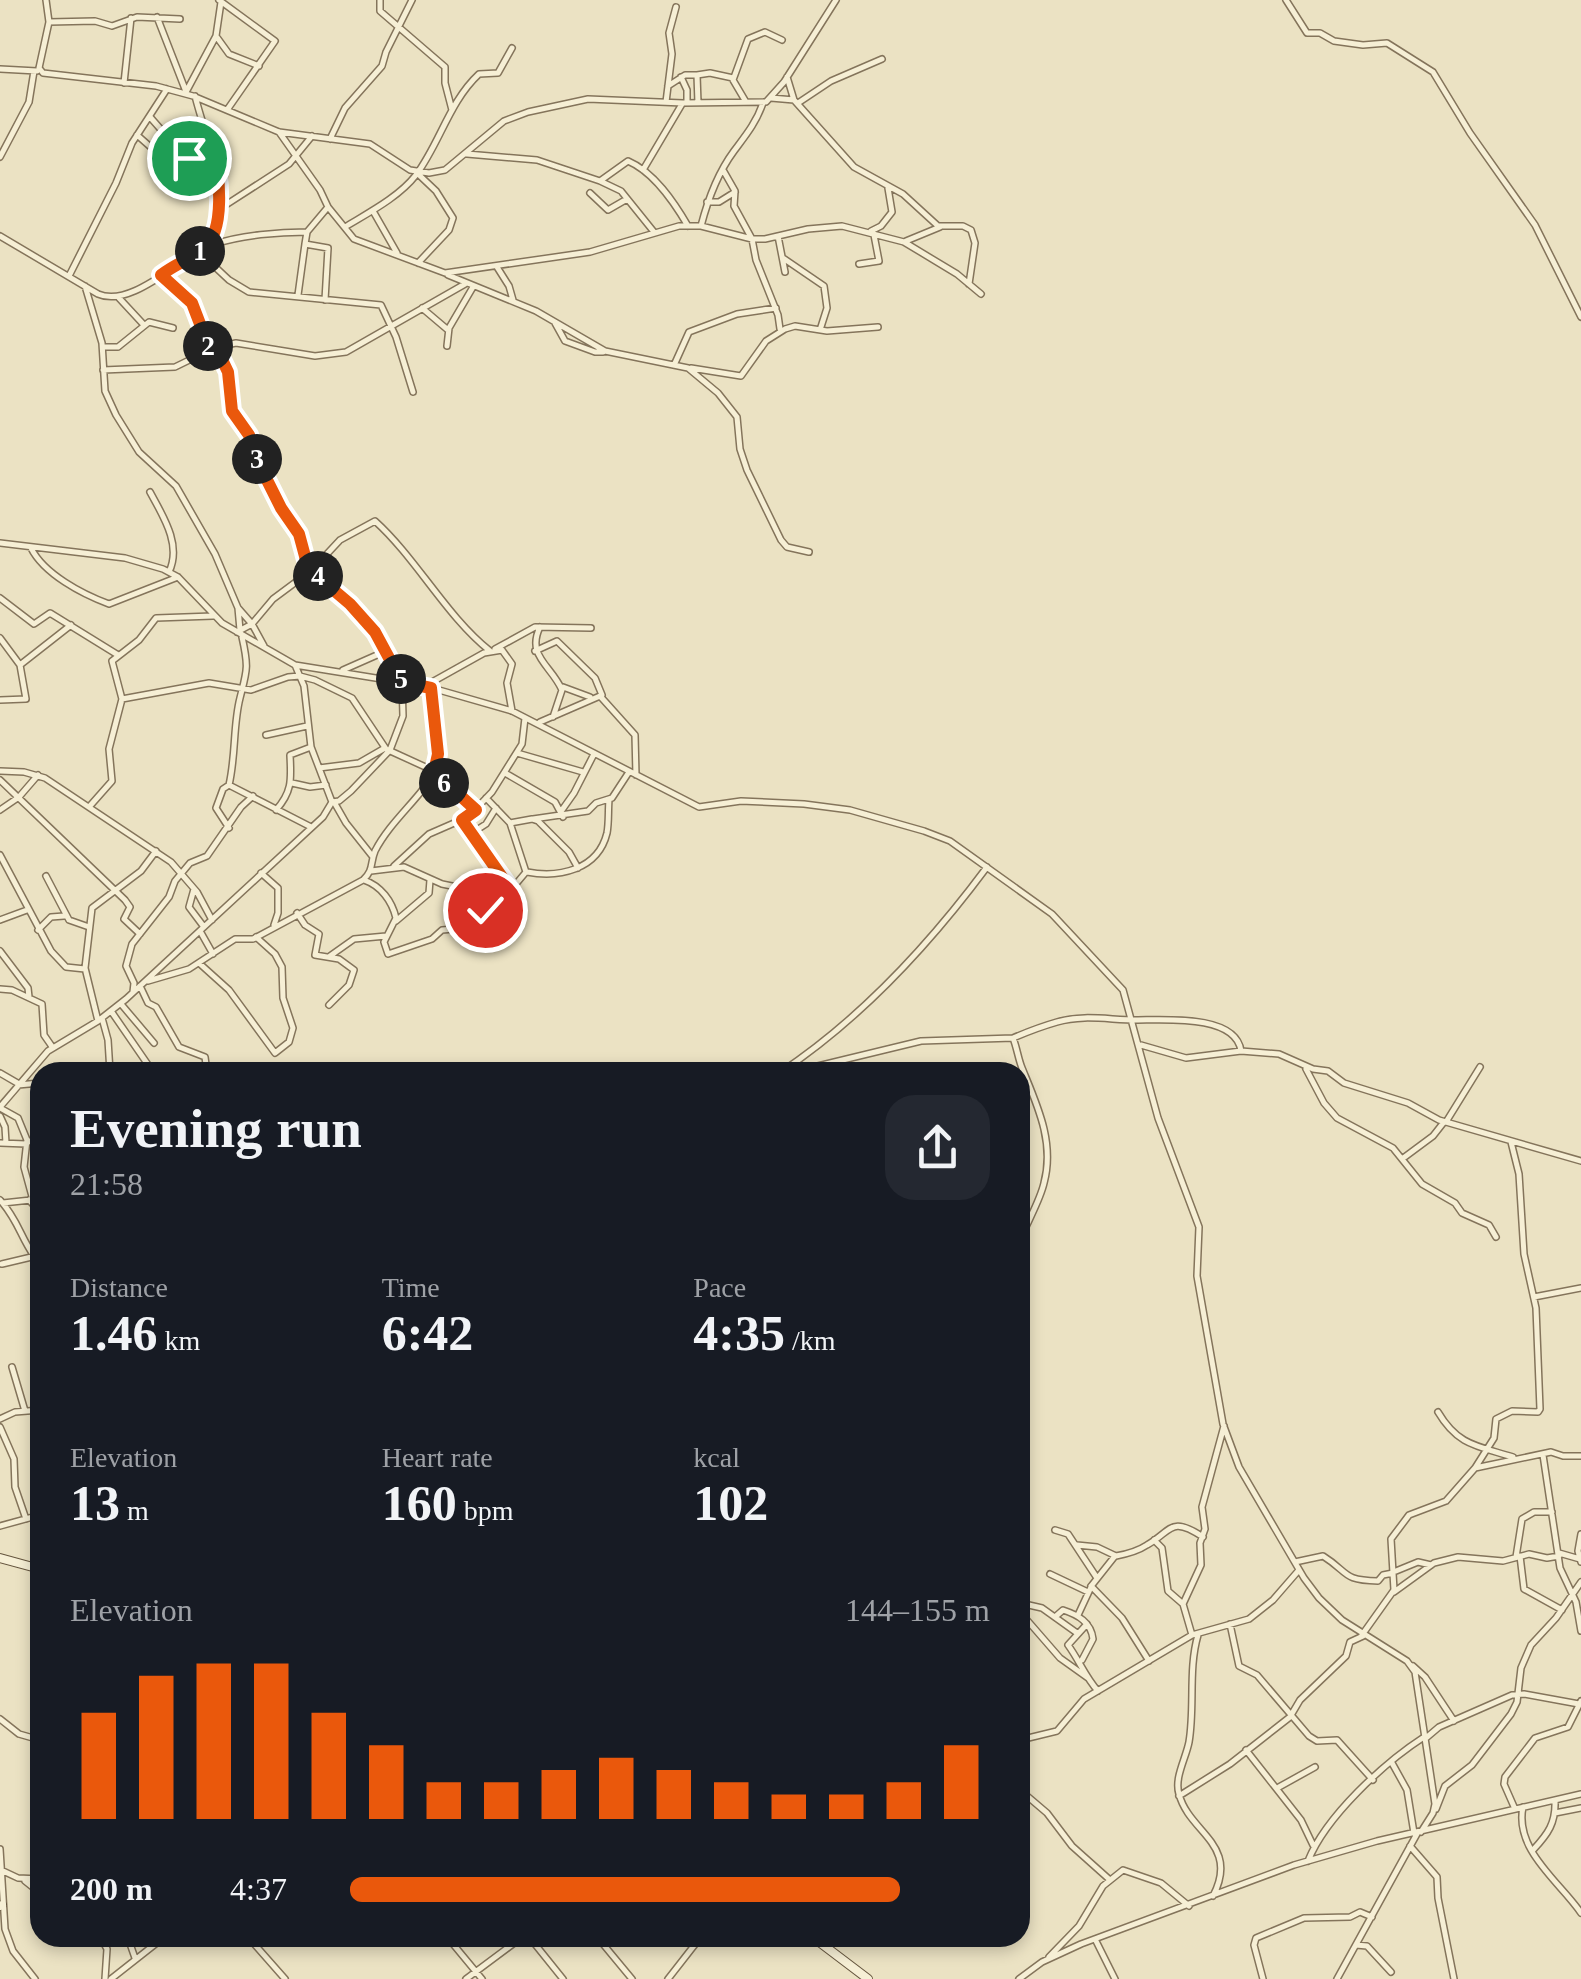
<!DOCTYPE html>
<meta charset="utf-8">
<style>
body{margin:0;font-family:Georgia,serif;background:#242831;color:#f1f3f6;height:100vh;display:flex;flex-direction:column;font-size:38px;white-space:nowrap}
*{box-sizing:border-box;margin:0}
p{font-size:32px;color:#9ea1a6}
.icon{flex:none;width:55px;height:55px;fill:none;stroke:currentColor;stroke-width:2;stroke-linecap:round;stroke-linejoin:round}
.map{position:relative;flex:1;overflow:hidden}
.details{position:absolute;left:30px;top:1062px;width:1000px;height:885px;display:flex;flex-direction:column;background:#171b24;border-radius:30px;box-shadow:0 5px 15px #0003}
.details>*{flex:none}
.pin{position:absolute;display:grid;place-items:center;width:85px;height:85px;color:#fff;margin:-42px;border:5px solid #fff;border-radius:50%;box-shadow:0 2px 10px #0007}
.km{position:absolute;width:50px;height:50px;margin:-25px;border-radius:50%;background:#222;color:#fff;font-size:28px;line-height:50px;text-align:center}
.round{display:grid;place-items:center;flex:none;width:105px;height:105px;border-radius:30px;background:#242831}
.headline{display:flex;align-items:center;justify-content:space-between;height:170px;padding:0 40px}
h1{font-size:55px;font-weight:700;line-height:75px}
.figures{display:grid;grid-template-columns:repeat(3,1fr);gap:15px;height:170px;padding:10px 40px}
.figures div{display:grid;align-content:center}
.figures b{font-size:50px;font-weight:700}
.figures small{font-size:28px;font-weight:400}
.figures p{font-size:28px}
.chart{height:280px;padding:20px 40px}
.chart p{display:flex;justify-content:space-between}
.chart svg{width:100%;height:180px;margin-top:10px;stroke:#ea580c;stroke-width:6}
ul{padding:0 40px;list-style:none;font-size:32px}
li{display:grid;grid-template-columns:160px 120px 1fr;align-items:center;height:75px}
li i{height:25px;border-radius:12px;background:#ea580c}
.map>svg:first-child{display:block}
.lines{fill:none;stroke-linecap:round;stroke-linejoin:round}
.street-casing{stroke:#84745b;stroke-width:8}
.secondary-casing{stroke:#65553e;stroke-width:10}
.street{stroke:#f6efd5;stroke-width:5}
.secondary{stroke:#f6efd5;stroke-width:8}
.route-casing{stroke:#fff;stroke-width:20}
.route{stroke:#ea580c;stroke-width:12}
</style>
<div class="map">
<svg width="1581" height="1979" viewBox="0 0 1581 1979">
<rect width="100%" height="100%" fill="#ebe2c3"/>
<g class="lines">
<g class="street-casing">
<path id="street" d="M46,0L49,22L39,68L43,73L156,86L193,96L279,132L370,144L410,170L429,173L445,170L504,121L528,112L588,99L683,103L766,102L784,82L836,0
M219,0L275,41L227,110
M380,0V11L445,67V83L452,110
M1286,0L1307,33H1320L1334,41L1363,45L1387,43L1433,72L1470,133L1535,225L1581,317
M157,17L185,89
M49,22L95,21L112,26L137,17L180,19
M216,36L229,54L259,66
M0,69L37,71
M697,75L710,73L733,78
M681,77L687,90V103
M787,77L794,100
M124,83L131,18
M668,86L685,75H697L698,103
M186,92L216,36L221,2
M195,96C210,154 232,188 206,247
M771,98L794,100L854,167L903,194L938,226H963L971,230L975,243L969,284
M666,102L672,54L669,33L676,7
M746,102L733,80L748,39L765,32L782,40
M798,103L831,81L882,59
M150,117L185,157L212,149
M279,132L320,190L328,207L354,239L445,273L590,252L679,226H701L752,239H765L808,229L842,226L904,242L957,274L981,294
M137,135L154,150L168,137
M330,139L345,108L382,66L386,52L412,0
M467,154L537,160L600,181L628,161C654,172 674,202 688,226
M0,157L29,102L34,71
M643,170L682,104
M723,170L735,191L734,206L752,239L756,260L778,315L780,329
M417,173L436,191L453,218L449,230L418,263
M600,181L621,191L654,232
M590,193L608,210L627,199
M707,202H719L735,192
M218,210L289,164L312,136
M373,211L397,253
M701,226C708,199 717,174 734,151C746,135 756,123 763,103
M345,227C368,213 399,197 416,175C440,143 449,102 479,74L498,73L512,48
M871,231L881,226L892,212L888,188
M0,236L98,294C132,309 181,256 215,244C241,235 280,232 307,232
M778,236L785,272
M906,241L940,227
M198,251L229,280L249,292L381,305L396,337L413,392
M783,258L824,286L827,308L820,330
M859,264L879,261L874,235
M497,267L509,286L513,300
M161,275L192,303L210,350
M448,275L536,311L605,351L688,368L718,393L737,417L740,449L747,470L781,540L787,547L809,552
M69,276L116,183L132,143L167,89
M85,286L102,343L105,391L116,415L139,452L176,486L215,554L238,608L252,624L264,646
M298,295L305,244
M119,298L144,325
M325,300L328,248L305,244L307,232L328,207
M422,308L448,330
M555,323L565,341L595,352H603
M447,346L449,328L473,287
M103,347H118L149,322L173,328
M216,347L228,372L235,417L249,435L264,476L299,535L309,565L360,614L391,659L402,682L403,716L390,750L351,791L339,801L332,802
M675,363L689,332L737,314L776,308
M691,368L741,376L766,341L785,329L795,326L827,331L878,327
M103,370L175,367L216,347L236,343L315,356L346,352L465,284
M150,492C163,516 182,545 169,572
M0,543L125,558L163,569L178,577L222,623L295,665L304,686L311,747L332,802L323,817L126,999L98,1021L48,1051L0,1107
M31,548C44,574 82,594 109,604L178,577
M0,598L34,624L50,613L118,655
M238,608L240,630
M540,627C526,656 551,665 562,690L553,717
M237,632L252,624L273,599L312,570L340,540L375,521C417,559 446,616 490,651
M0,638L20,665
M495,649L535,627L591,628
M535,651L557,641L595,678L602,695
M295,665L425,686L512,711L699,807L741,801L804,804L850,810L924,831L950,841L1052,914L1123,990L1158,1118L1199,1227L1197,1276L1223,1424L1239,1467L1304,1578L1319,1598L1342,1620L1407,1661L1415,1672L1435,1804L1433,1813L1421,1832
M343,670L386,651
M425,686L484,653L502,650L512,664L507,683L512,711
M563,687L590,697
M431,688L438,754L434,772
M122,699L209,683L251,690L288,677L300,676L315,680L352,698L386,749L432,770L475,810
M0,700L26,699L20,665L71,625
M540,722L600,696L635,735L636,775
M266,735L307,726
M517,753L583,772
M319,768L359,763L385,748
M0,771L24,772L45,778L171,862L197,892L212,920
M505,773L555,802L563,817
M0,780L125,900L130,907L124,919L140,934
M292,783L310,787L326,785
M229,785C236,755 233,725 240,698C247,670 249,668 242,637
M486,798L510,823L532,819L538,821L569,852L578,868
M334,802L346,823L373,857
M89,807L112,781L109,749L122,699L112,661L139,640L156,618L213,616
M0,810L19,797L38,775
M276,810C293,791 291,778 290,755L311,747
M562,810L574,793L594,754
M533,819L588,811L596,803L612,798L629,772
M462,820L511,890
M229,828L216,808L223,789L229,785L311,827
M472,833L486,824L496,808
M0,855L51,951L66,967L85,969
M394,866L429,834L468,817L492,792L522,744L525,718
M371,871L404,867L442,884L491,894L497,899
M527,872C559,878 598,870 607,833C609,822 608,811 609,800
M261,873L278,888V913L274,925
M46,876L69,920L89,927
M364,880C381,886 392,901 396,918L384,942L388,954L432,939L442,930L454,929L478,916L510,891L526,872L510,823
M194,889L189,907L204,927
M297,913L305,925L319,934L315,955L339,959L354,970L349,985L329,1005
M0,920L27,910
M396,921L429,893L430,880
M38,930L51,917L64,916
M200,931L213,954
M0,951L28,988L29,997
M330,956L354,939L386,936
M199,963L229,990L275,1053L289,1042L293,1028L283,998L282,967L275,954L256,937
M148,981L189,969L235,939H253L363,880C374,870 370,863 375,851C390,822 417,801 435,773
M140,986L148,1003L156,1007L179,1047L205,1057L207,1072
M0,989L12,990L42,1004L44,1035L53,1048
M133,992L134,983L126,966L132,944L169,897L175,881L190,863L207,856L241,807L253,796
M121,1004L154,1043
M111,1011L153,1072
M102,1018L108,1040L110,1072
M98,1021L85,968L92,908L141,871L156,851
M1013,1038C1027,1032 1043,1026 1057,1022C1083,1014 1110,1020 1136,1020C1164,1020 1236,1014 1241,1051
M1141,1045L1186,1058L1241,1051L1279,1054L1313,1069L1328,1071L1344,1083L1408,1103L1439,1120L1581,1161
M1306,1069L1324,1103L1337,1118L1393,1148L1422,1184L1455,1203L1462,1213L1489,1225L1496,1237
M781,1072C862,1018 929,945 987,867
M793,1072L921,1041L1013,1038C1017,1048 1018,1058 1022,1068C1037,1105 1055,1142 1044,1183C1040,1201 1027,1222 1020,1241
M0,1073L19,1084
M18,1085L40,1083
M0,1108L18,1118L27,1140L40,1147
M0,1116L5,1127L6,1143
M1446,1122L1480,1067
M27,1140L24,1167L33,1200
M0,1143L26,1144
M1402,1159L1433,1136L1444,1122
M0,1200C18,1220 20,1236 34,1256
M29,1200L40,1212
M3,1203L40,1199
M2,1264L40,1255
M1534,1297L1581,1288
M12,1367L25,1411
M1438,1412C1458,1446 1478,1446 1513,1457
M0,1419L15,1412L40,1410
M0,1427L14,1459L15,1487L26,1519
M1543,1455L1560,1568L1576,1602L1581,1631
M1475,1468L1494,1438L1496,1419L1512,1411L1538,1412L1540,1409L1536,1308L1524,1254L1519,1174L1511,1142
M0,1526L40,1515
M1055,1530L1068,1534L1097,1578
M1581,1534L1578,1551L1581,1562
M1154,1540L1162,1548L1168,1591L1183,1604
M1077,1545L1097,1547L1116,1556C1127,1554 1138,1551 1147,1545C1172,1531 1170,1515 1203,1537
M1559,1553L1580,1559
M1520,1556L1524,1589L1562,1610
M1516,1557L1522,1519L1534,1512H1552
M1295,1562L1323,1556C1350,1573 1341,1580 1378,1581L1383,1575L1393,1573
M1396,1571L1418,1562L1431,1565
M1050,1574L1088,1592
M1091,1586L1122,1618L1149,1661
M1394,1592L1434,1563L1458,1557L1503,1561L1529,1554L1547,1558L1559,1556
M1020,1603L1042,1608L1077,1633
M1020,1612L1060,1658L1088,1678
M1078,1615L1092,1585L1115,1556
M1055,1617L1063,1610C1078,1615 1091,1622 1093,1639L1082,1660
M1087,1624L1068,1645C1079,1660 1086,1678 1098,1691
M1230,1624L1239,1666L1257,1675L1309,1736L1317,1741L1337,1740L1373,1780
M1192,1635L1183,1604L1201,1565L1200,1543L1205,1529L1202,1507L1224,1426
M1198,1635C1188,1669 1195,1707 1189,1742C1186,1758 1174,1778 1179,1794C1189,1833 1240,1844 1213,1896
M1362,1635L1394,1590L1391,1539L1409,1515L1446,1501L1475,1468L1551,1452L1563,1456H1581
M1413,1666L1425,1677L1454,1721
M0,1719L19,1734L40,1740
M1426,1738L1439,1727L1512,1695L1524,1694L1579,1704
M1020,1740L1057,1731L1084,1699L1192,1635L1249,1619L1273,1600L1299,1570
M1246,1750L1301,1820L1313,1845
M1392,1763L1407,1790L1414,1833
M1279,1787L1315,1767
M1020,1790L1047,1813L1072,1846L1110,1880
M1179,1796L1230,1764L1290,1717L1300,1700L1346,1656L1350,1642L1363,1636
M1523,1807C1514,1850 1560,1882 1581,1913
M1436,1809L1445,1786L1472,1765L1511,1714L1517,1702L1521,1668L1531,1645L1556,1618L1581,1582
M1515,1809L1504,1784L1505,1777L1535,1738L1568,1727L1581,1701
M1555,1813L1581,1808
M1410,1846L1437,1877L1438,1898L1454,1979
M0,1849L5,1929L13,1951L35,1979
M1533,1850C1548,1834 1556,1823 1555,1800
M1308,1861C1326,1816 1384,1763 1424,1737
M1,1870L18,1878L40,1879
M25,1881L40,1893
M101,1938L107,1949L105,1979
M128,1938L135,1958
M249,1938L285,1979
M448,1938L482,1979
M530,1938L563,1979
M598,1938L632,1979
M1095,1939L1115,1979
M1356,1945L1367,1946L1391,1972
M1049,1957L1079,1926L1103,1886L1123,1870L1161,1883L1189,1906
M111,1979L163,1938
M466,1979L521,1938
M668,1979L700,1938
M1019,1979L1042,1962L1081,1944L1294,1865L1377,1841L1581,1794
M1263,1979L1254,1945L1256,1938L1304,1918L1350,1917L1360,1912L1372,1917
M1337,1979L1418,1832"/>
</g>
<g class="secondary-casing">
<path id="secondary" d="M0,1558L40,1569
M0,1906L2,1905
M814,1938L868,1979"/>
</g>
<use href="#street" class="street"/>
<use href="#secondary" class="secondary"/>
</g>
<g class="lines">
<g class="route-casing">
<path id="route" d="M189,158L212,149C220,173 226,232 203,249C190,259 174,265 161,275L192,303L210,350L216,347L228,372L232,411L249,435L258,462L281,508L299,534L306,560L317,576L350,604L375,632L402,682L431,688L438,754L434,772L476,810L462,820L511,890L485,910"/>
</g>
<use href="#route" class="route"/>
</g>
</svg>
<div class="pin" style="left:189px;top:158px;background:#1e9e55"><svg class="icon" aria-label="arrive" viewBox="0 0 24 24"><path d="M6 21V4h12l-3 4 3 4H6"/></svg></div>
<div class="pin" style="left:485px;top:910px;background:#d93025"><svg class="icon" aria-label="check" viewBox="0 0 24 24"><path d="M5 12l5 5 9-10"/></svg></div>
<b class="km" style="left:200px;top:251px">1</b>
<b class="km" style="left:208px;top:346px">2</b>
<b class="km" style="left:257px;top:459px">3</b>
<b class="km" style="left:318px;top:576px">4</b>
<b class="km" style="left:401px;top:679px">5</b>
<b class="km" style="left:444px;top:783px">6</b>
<section class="details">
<div class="headline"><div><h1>Evening run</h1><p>21:58</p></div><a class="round"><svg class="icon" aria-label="share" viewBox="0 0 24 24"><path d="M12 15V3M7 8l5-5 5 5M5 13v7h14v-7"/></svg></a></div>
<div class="figures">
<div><p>Distance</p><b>1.46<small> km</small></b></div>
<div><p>Time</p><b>6:42</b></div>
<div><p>Pace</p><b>4:35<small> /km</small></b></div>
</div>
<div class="figures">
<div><p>Elevation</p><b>13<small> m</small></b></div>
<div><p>Heart rate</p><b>160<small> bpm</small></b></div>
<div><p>kcal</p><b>102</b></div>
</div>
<div class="chart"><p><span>Elevation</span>144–155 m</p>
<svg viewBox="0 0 160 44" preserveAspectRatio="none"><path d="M5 44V18M15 44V9M25 44V6M35 44V6M45 44V18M55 44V26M65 44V35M75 44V35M85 44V32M95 44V29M105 44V32M115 44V35M125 44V38M135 44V38M145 44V35M155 44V26"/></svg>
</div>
<ul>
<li><b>200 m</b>4:37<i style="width:86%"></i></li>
</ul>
</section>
</div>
